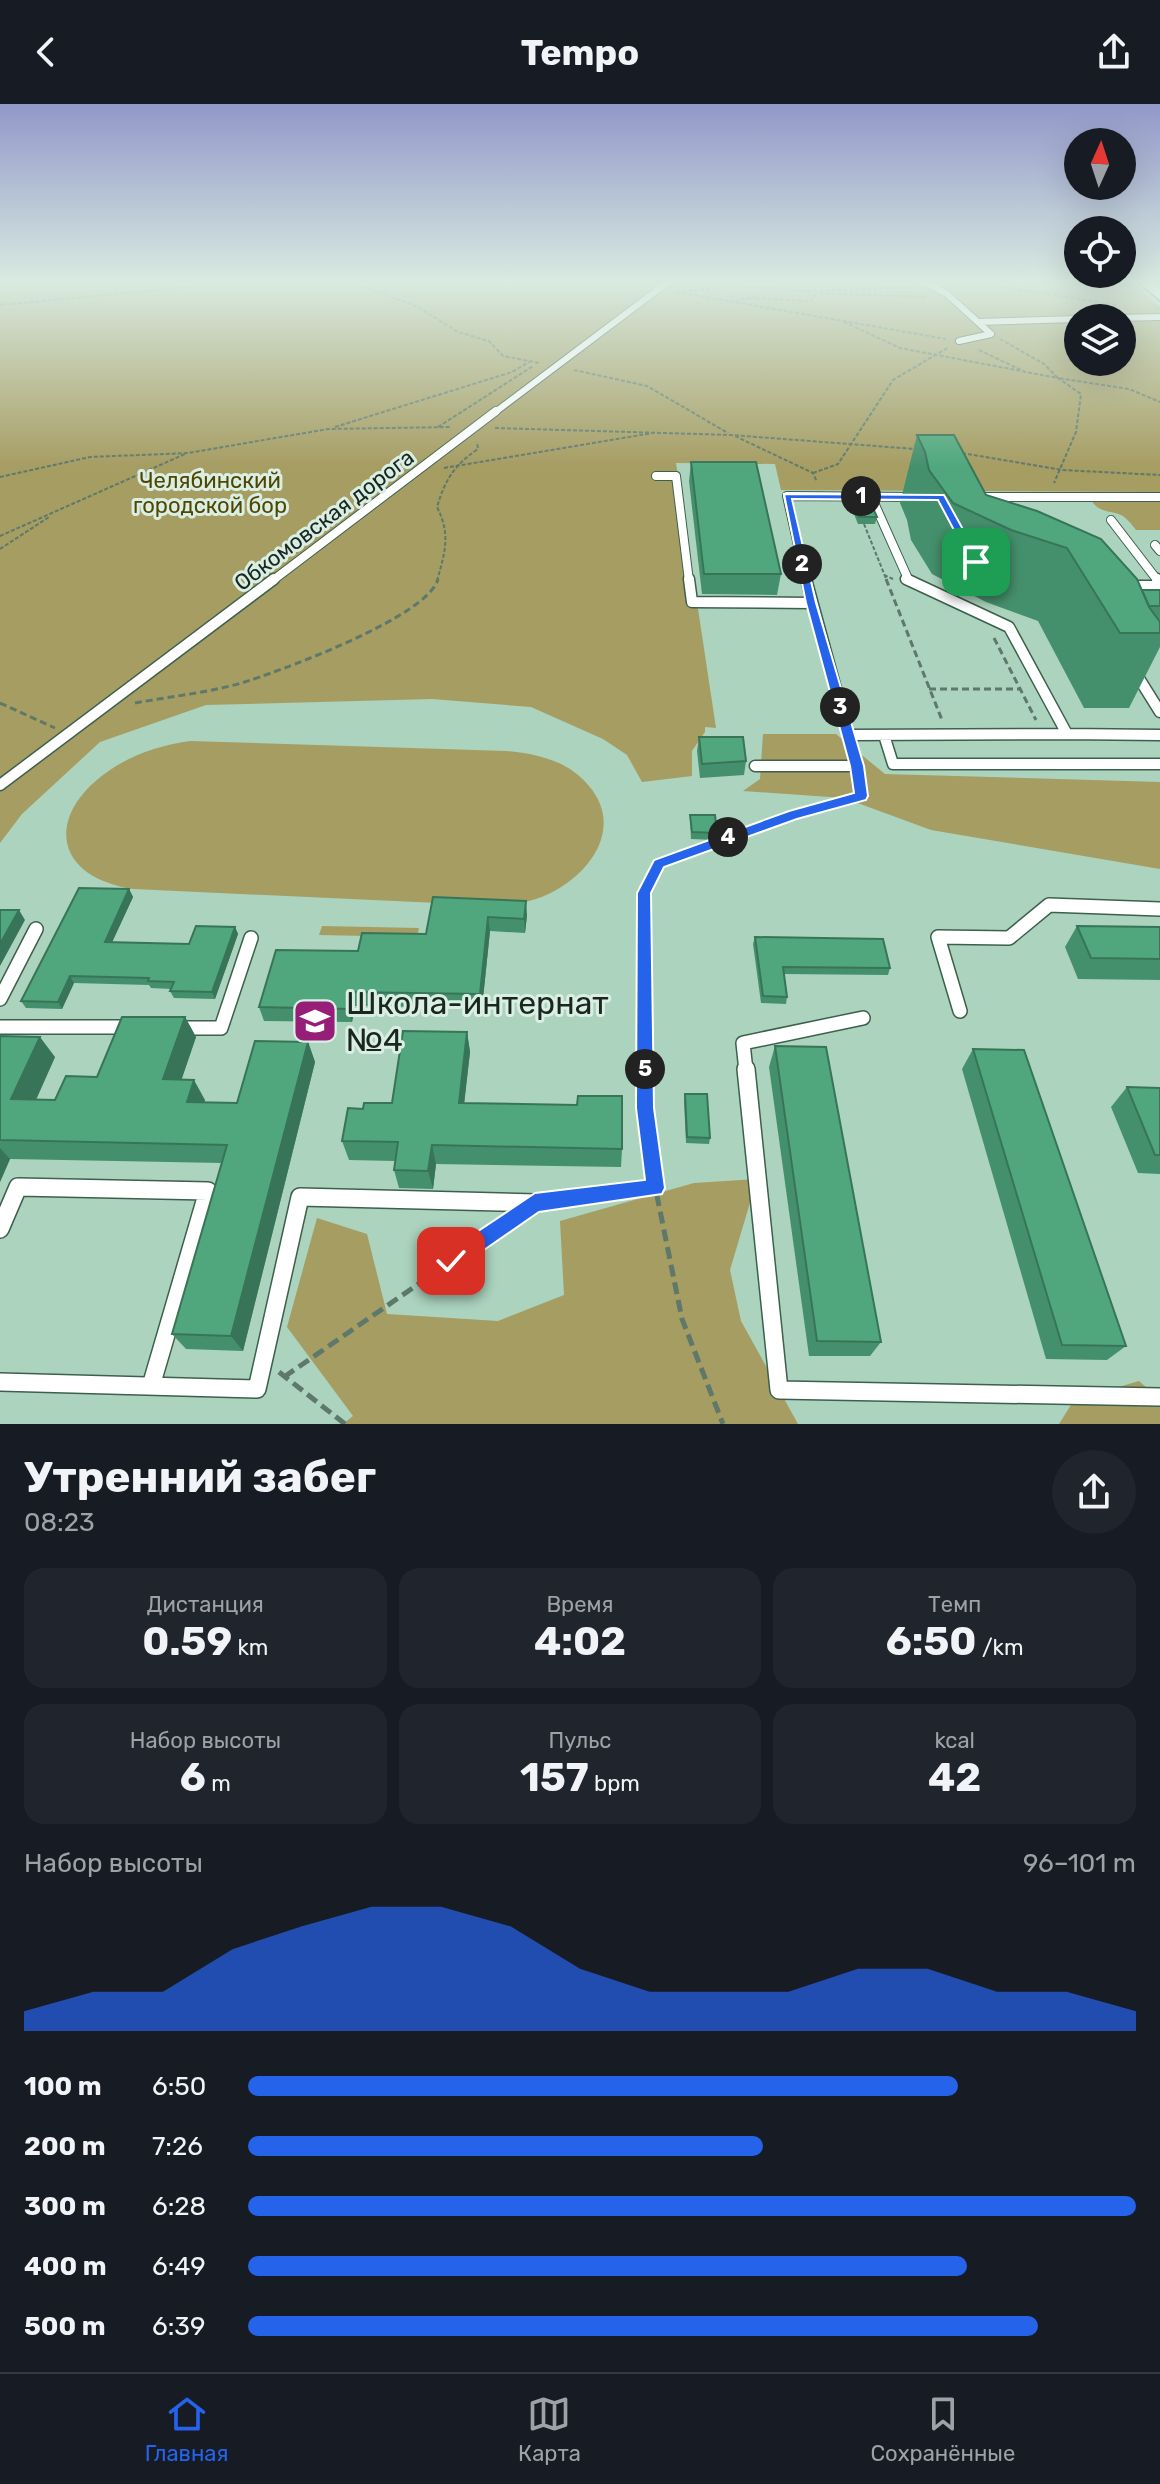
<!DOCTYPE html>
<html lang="ru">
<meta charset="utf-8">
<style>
body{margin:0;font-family:Rubik,sans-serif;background:#20242c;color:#f1f3f6;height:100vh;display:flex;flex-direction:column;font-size:30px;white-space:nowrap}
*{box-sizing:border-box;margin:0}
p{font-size:26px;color:#9ea1a6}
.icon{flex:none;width:44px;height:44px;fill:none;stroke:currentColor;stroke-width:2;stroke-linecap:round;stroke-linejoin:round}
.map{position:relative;height:1320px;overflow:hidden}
.side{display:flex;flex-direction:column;background:#171b24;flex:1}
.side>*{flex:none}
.needle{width:52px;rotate:3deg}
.controls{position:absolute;left:1064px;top:24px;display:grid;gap:16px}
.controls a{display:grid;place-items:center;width:72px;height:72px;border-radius:50%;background:#171b24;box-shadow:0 8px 32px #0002;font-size:40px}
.pin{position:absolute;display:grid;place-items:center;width:68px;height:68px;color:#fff;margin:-34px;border-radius:16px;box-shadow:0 4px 12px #0006}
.km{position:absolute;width:40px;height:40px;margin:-20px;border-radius:50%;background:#222;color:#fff;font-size:22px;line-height:40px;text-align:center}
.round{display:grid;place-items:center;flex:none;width:84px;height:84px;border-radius:42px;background:#20242c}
.summary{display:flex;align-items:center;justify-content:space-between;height:136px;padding:0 24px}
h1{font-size:44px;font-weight:700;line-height:60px}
.metrics{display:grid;grid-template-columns:repeat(3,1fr);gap:12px;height:136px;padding:8px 24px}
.metrics div{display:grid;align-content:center;border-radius:20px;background:#20242c;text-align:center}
.metrics b{font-size:40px;font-weight:700}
.metrics small{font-size:22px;font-weight:400}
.metrics p{font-size:22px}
.chart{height:224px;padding:16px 24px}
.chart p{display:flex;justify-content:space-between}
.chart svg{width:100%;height:144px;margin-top:8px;fill:#2563eb;opacity:.7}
ul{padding:0 24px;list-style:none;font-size:26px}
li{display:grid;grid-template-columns:128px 96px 1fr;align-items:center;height:60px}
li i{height:20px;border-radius:10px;background:#2563eb}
header{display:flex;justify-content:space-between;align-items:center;height:104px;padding:0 24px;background:#171b24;font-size:36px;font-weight:700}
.dock{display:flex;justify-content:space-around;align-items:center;height:112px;border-top:2px solid #363941;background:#171b24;font-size:22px;color:#9ea1a6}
.dock a{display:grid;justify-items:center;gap:4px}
.dock .selected{color:#2563eb}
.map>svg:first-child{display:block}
.green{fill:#a69d63;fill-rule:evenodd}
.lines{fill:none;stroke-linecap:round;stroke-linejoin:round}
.lane-far4-casing{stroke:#3c604d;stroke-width:8}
.lane-far3-casing{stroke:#3c604d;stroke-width:10}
.lane-far2-casing{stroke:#3c604d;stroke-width:13}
.lane-far1-casing{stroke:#3c604d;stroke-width:16}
.lane-casing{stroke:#3c604d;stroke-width:20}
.secondary-casing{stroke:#3c604d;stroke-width:3}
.path-far3{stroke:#5e786a;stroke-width:2;stroke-dasharray:4 2;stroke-linecap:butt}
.path-far2{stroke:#5e786a;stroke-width:3;stroke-dasharray:7 4;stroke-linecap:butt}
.path-far1{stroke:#5e786a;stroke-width:4;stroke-dasharray:9 5;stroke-linecap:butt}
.path{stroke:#5e786a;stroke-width:5;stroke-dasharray:12 6;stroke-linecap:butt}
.lane-far4{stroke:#fff;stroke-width:6}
.lane-far3{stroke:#fff;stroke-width:8}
.lane-far2{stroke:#fff;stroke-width:10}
.lane-far1{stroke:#fff;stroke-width:13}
.lane{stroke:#fff;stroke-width:17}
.secondary{fill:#fff;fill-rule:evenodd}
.wall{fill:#45906c}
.shaded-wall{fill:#387558}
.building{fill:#50a77d;stroke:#387558;stroke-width:2}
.route{fill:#2563eb;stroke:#fff;stroke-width:2}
.labels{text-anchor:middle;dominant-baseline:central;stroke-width:6;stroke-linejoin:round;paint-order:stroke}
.far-park-label{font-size:22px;fill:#504600;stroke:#daeee3}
.far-street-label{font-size:22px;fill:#18271f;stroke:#daeee3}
.near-poi-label{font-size:32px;fill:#18271f;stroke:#daeee3;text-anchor:start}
</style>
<header><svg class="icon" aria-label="back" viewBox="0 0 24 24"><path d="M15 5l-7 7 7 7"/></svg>Tempo<svg class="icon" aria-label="share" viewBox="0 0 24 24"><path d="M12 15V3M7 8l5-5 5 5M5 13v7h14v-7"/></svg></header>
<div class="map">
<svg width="1160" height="1320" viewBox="0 0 1160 1320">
<rect width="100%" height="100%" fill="#abd3bd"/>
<path class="green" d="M0,178H1131L1160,203V388L781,386L775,360L676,359L716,624L705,623V628L692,647V672L642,678L627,651L603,635L531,603L432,595L206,601L100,638L22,710L0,739ZM1078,214H1122V258H1078Z
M1091,396L1160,397V426H1136C1132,421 1127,414 1121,411C1109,406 1099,409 1091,396Z
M763,630H836L885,670L1160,678V765L931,726L844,694L743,687L760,675Z
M190,637L506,647C536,649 569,657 589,682C628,728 582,780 536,795C518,801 500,800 481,801L134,785C52,773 45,710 110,666C135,649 162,641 190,637Z
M322,822L419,824L417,833L319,831Z
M757,1075L730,1166L741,1217L798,1320H343L353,1312L287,1223L317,1114L367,1130L387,1210L498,1217L564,1191L560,1117L694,1079Z
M1139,1277L1160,1295V1320H1059L1074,1296Z"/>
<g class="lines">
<g class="lane-far4-casing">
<path id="lane-far4" d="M925,178L947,190L991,230L959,237
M1116,214L1160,213
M978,218L1078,215
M494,309L668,178"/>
</g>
<g class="lane-far3-casing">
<path id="lane-far3" d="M656,372H676L689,477
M871,392L909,477
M977,393H1160
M1111,416L1158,477
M1155,441L1160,447
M272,477L496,307
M806,477L787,392L915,393"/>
</g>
<g class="lane-far2-casing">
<path id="lane-far2" d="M689,475L692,498L811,499
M1157,475L1160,479
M1125,482H1160
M1135,568L1160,608
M1067,630L1160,631
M848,631L1067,630L1009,523L906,475
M884,631L893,660H1160
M755,662H857L806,475
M0,681L274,475"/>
</g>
<g class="lane-far1-casing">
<path id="lane-far1" d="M0,895L36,825
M960,907L938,833L1009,834L1049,801L1160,805
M0,923H131
M177,924H221L251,834
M746,967L743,939L863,914"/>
</g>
<g class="lane-casing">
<path id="lane" d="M746,965L779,1286L1160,1293
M0,1125L18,1083L208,1087L151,1282
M0,1278L257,1285L300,1093L535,1099"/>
</g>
<g class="secondary-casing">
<path id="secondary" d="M1138,178H1154L1160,183V196Z"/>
</g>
<path class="path-far3" d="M351,178L418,203L458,228L489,237L503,252L539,259
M564,178H595
M622,178L642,182
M690,178L731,181
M970,178L1117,201
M682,187L742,182L805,187L913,183
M677,188L946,235
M819,189L927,193
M750,194L809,197L815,192L807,188
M735,197L758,192
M0,201L241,178
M844,218L900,244L1021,267
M1000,235L1044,260L1058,274L1129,285L1160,298
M979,246L1025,268L1058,274L1081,290L1076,328L1054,379
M574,266L647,282L728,329
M335,323L512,268L529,258
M438,323L533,262
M495,324L731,331L915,345
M735,332L813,369L817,378
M962,349L1062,366L1160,371
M444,364L653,329
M813,369L838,360L893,276L949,243
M0,373L90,353L188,349L328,325L451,323
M864,420L887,477
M0,432L185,350
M0,445L49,413
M884,471L893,475
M437,477C445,448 451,431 437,403C445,376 454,361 478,345L477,338"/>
<path class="path-far2" d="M886,475L942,616
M994,534L1036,616
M929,585H1020
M0,599L55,624
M135,599C173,592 215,588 251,576C290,563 428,512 438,475
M859,677L861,691"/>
<path class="path-far1" d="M645,967L644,789L659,760L794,710L861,692V689"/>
<path class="path" d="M645,965V1004L653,1072L682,1215L723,1320
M553,1097L655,1084
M279,1268L345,1320
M284,1273L511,1116"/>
<use href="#lane-far4" class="lane-far4"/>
<use href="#lane-far3" class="lane-far3"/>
<use href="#lane-far2" class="lane-far2"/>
<use href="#lane-far1" class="lane-far1"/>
<use href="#lane" class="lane"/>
<use href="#secondary" class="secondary"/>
</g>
<path class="wall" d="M917,331L986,391L1142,486H1160V543L1129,604H1084L1038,517L986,498L932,470L911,436L907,416L900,399Z
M691,358L781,470L777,491L702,490L689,377Z
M852,393L877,413L875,420H858L850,400Z
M699,633L746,657L744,671L700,674L697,647Z
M690,711L717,729L716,736L691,735Z
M129,785L133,793L112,838L189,840L235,823L238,830L215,895L174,894L170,887L171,885L151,884L149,881L74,879L62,905L26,904L21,897Z
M433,793L527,811L525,829L490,827L482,904L355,902L352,918L264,917L259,903L358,847L426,830Z
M1077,822L1160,823V876L1078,875L1065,843Z
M755,833L890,864L888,871L784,870L787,893L786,900L761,899L753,840Z
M185,913L196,933L181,976L205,996L204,999H237L308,938L315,958L243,1247L186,1245L172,1230L222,1059L10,1055L0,1078V932L55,953L36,995L55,996L97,973Z
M467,928L470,948L464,999L622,1045L621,1063L436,1060L433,1085L399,1084L394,1066L395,1057L349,1056L342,1037L363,1005L392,999Z
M775,942L881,1238L870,1252H809L769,963Z
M973,945L1126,1242L1107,1256L1046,1255L962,965Z
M1127,983L1160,984V1070L1138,1069L1111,1003Z
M685,990L710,1034L709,1040L686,1039L684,996Z"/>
<path class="shaded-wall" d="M129,785L133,793L109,845L105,838Z
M526,797L527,811L525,829L524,815Z
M19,806L25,816L0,862V840Z
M488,813L490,827L482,904L480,890Z
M235,823L238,830L215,895L212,888Z
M70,872L74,879L62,905L58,898Z
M351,888L355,902L352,918L348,905Z
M185,913L196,933L175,995L163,975Z
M467,928L470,948L462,1019L459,999Z
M40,933L55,953L28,1014L11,995Z
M308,938L315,958L243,1247L231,1232Z
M194,976L205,996L198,1018L187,998Z
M432,1041L436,1060L433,1085L428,1067Z
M0,1044L10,1055L0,1078Z"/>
<path class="building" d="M917,331H954L986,391L1037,407L1101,435L1137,475L1149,503L1160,518V529H1120L1067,444L1011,426L953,399L929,366L925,348Z
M691,358H756L781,470H704Z
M852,393H868L877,413H859Z
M1142,486H1160V502H1149Z
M699,633H743L746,657L702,660Z
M690,711H715L717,729L692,728Z
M79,784L129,785L105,838L189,840L196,822L235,823L212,888L170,887L174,878L148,877L149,874L70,872L58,898L21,897Z
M433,793L526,797L524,815L488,813L480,890L351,888L348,905L259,903L276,846L358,847L362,829L426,830Z
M0,806H19L0,840Z
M1077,822L1160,823V855L1091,854Z
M755,833L883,835L890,864L783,863L787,893L763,892Z
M122,913H185L163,975L194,976L187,998L237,999L255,937L308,938L231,1232L172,1230L227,1041L0,1036V932L40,933L11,995L55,996L66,972L97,973Z
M403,927L467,928L459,999L577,1001L578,992H622V1045L432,1041L428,1067L394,1066L398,1038L342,1037L348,1004L363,1005L364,999H392Z
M775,942L826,943L881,1238L817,1237Z
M973,945L1024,946L1126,1242L1062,1241Z
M1127,983L1160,984V1051H1155Z
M685,990H707L710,1034L687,1033Z"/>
<linearGradient id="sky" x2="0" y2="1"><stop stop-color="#9298c9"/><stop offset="0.49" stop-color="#d9ebe1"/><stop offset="1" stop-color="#d9ebe1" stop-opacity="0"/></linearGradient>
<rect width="1160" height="363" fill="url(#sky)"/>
<path class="route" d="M784,390L944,391L981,458L972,460L938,396L792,395L816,499L864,662L868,692L866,696L797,715L664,763L651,789L654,1004L665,1084L662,1090L539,1108L458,1164L451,1167L444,1164L441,1157L444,1150L535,1089L645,1076L636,1004L637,789L654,756L789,707L854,689L850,662L806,499Z"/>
<defs>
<g id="school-square" transform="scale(2.3)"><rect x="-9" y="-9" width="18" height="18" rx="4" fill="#961d78" stroke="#daeee3"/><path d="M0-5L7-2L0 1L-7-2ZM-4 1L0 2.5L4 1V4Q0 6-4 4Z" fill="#fff"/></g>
</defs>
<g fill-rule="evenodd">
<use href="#school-square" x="315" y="917"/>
</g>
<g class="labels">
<g class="far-park-label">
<text x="210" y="376">Челябинский<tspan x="210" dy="25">городской бор</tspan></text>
</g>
<g class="far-street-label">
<text transform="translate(324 416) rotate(-37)">Обкомовская дорога</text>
</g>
<g class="near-poi-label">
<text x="346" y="899">Школа-интернат<tspan x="346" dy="37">№4</tspan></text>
</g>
</g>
</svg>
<div class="controls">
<a><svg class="needle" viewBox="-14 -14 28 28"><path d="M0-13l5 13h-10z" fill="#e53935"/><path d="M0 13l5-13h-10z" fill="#9ea1a6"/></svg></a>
<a><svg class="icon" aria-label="locate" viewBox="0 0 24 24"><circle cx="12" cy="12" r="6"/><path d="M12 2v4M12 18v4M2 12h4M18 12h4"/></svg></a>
<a><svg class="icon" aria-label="layers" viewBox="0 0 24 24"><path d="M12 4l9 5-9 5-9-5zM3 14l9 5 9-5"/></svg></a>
</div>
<div class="pin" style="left:976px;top:458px;background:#1e9e55"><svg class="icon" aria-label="arrive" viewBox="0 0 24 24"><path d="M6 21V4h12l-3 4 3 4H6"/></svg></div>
<div class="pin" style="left:451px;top:1157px;background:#d93025"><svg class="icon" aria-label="check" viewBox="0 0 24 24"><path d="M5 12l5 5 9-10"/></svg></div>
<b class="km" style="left:861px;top:392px">1</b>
<b class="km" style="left:802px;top:460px">2</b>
<b class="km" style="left:840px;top:603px">3</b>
<b class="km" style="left:728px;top:733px">4</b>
<b class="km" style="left:645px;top:965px">5</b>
</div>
<section class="side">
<div class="summary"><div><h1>Утренний забег</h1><p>08:23</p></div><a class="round"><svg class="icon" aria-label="share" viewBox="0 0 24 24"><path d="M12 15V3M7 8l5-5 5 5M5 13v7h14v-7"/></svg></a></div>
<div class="metrics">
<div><p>Дистанция</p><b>0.59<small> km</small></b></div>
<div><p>Время</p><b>4:02</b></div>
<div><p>Темп</p><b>6:50<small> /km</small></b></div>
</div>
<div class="metrics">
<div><p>Набор высоты</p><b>6<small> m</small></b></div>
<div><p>Пульс</p><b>157<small> bpm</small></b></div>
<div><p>kcal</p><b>42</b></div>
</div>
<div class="chart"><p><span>Набор высоты</span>96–101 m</p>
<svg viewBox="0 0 160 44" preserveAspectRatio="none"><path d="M0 44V38L10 32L20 32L30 19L40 12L50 6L60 6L70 12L80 25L90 32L100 32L110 32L120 25L130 25L140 32L150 32L160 38V44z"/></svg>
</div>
<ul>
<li><b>100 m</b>6:50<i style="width:80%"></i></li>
<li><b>200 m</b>7:26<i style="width:58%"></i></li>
<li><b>300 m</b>6:28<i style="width:100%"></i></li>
<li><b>400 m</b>6:49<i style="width:81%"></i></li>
<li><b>500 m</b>6:39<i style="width:89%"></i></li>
</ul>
</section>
<nav class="dock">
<a class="selected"><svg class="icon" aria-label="home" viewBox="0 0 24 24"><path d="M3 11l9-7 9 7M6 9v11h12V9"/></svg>Главная</a>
<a><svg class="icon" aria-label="map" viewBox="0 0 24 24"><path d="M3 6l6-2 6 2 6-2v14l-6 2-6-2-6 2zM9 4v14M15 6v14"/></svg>Карта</a>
<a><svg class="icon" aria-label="saved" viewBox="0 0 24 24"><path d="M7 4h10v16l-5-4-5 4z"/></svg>Сохранённые</a>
</nav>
